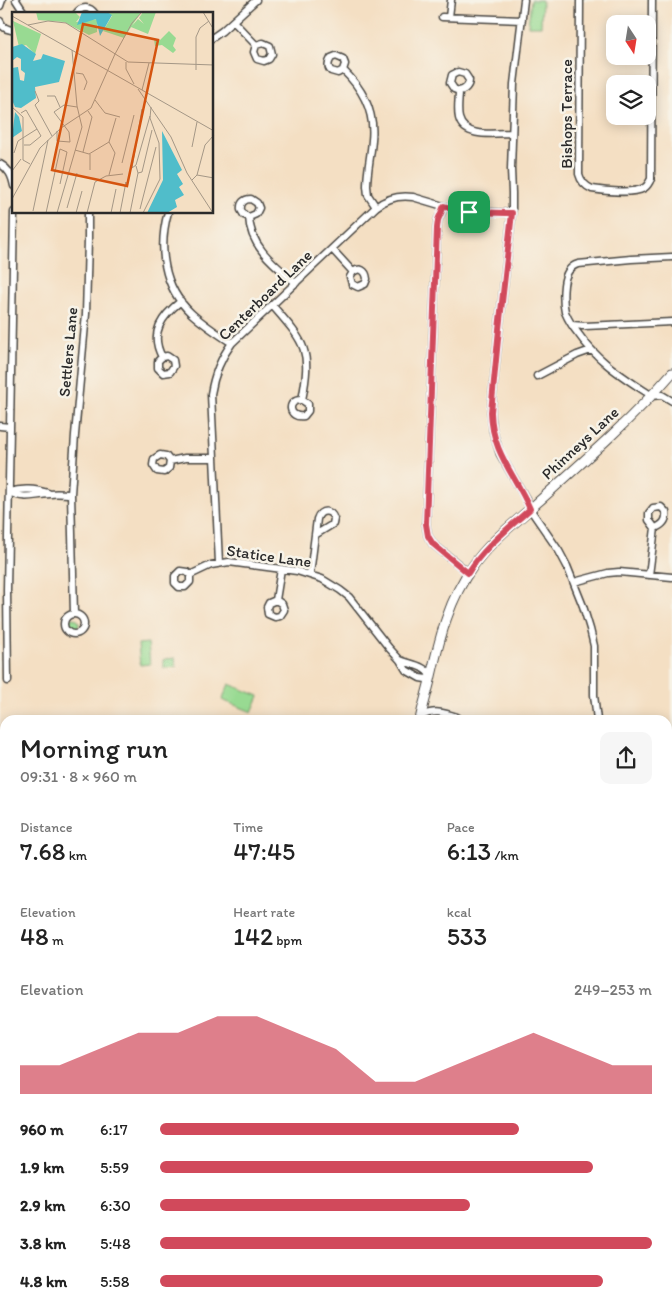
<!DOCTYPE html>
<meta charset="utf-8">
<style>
body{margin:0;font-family:Itim,sans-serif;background:#f6f6f6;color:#222;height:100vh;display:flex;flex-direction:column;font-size:19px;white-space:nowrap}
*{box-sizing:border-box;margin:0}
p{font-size:16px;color:#767676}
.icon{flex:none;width:28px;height:28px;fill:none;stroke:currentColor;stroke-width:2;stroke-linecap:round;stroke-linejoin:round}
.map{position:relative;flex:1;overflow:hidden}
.sheet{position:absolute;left:0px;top:715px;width:672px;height:594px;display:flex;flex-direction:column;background:#fff;border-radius:15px 15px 0 0;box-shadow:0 2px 12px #0003}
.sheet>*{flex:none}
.needle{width:32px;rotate:168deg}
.tools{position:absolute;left:606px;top:15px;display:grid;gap:10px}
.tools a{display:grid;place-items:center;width:50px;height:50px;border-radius:10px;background:#fff;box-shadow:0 2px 12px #0003;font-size:25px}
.pin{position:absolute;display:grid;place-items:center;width:42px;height:42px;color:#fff;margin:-21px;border-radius:10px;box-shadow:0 2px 8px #0006}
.round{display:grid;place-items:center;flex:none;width:52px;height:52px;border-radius:10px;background:#f6f6f6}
.summary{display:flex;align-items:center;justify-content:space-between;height:85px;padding:0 20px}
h1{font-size:28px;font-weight:600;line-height:38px}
.metrics{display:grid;grid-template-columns:repeat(3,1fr);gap:8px;height:85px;padding:5px 20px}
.metrics div{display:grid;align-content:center}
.metrics b{font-size:25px;font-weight:600}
.metrics small{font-size:14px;font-weight:400}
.metrics p{font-size:14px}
.chart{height:140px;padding:10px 20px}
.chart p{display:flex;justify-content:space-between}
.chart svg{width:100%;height:90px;margin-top:5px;fill:#d1495b;opacity:.7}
ul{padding:0 20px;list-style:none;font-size:16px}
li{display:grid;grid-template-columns:80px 60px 1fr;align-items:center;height:38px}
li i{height:12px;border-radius:6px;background:#d1495b}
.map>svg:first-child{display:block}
.built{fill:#f6d2c4}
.green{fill:#98da92;stroke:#62825e}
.water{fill:#50bdca;stroke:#3e747a}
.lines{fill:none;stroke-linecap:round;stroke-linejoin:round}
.minor-casing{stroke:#494642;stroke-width:9}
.secondary-casing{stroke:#494642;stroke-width:11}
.primary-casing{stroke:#494642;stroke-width:12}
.minor{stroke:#fff;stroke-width:6}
.secondary{stroke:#fff;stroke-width:9}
.primary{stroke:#fff;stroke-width:10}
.route-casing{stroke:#fff;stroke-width:10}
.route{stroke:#d1495b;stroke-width:6}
.labels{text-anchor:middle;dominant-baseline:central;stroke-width:5;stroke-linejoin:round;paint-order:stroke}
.street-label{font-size:16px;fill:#2b2b2b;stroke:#f7f3e8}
.inset-road{fill:none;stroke:#a49786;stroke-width:1}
.view{fill:#d5540f;fill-opacity:0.15;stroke:#d5540f;stroke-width:2.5}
.inset-edge{fill:none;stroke:#2b2b2b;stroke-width:2.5}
</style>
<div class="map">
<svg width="672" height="1308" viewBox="0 0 672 1308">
<rect width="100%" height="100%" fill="#f7f3e8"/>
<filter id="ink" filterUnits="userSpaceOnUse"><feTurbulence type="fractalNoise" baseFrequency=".02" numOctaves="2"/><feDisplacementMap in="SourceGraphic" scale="10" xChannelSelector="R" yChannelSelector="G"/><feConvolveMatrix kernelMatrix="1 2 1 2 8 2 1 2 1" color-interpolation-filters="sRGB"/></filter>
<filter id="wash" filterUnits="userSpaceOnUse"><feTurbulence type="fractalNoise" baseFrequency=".0096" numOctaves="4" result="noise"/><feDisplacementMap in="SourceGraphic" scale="20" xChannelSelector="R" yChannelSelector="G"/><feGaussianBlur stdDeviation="1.12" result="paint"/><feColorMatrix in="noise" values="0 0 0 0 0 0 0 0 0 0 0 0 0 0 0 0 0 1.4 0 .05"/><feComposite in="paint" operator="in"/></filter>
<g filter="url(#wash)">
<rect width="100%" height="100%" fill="#f4dfc3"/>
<path class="built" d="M0,914H5V1073L0,1074Z"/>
<path class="green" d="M531,0H542L541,26H528Z
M67 624a6 6 0 1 1 12 0a6 6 0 1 1-12 0Z
M148,643L150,664L140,665L138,644Z
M175,658L176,667L165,668L163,667V660L165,659Z
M229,684L259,696L252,712L222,700Z
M0,789L5,794V826L0,824Z
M668,1245L672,1247V1308H540L539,1304H668Z
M5,1255V1302H0V1256Z
M287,1304H469L467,1308H286Z"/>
<path class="water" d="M469,1304H541V1308H467Z"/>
</g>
<g filter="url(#ink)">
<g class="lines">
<g class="minor-casing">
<path id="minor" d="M16,0L25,14
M524,0L514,84L511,169L512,193V213L499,329L491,412L493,431L500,454L526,499L530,509L559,551L567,566L583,606L590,629L594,646V695L597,720
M580,0L579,174C581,182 585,186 592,189C605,191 633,194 644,188C648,186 649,182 651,179L652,0
M0,6L2,0
M76,14C81,6 90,6 95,14
M442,17L522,20
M449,17L451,0
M0,21C2,27 7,30 14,30
M233,21L256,45L263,43L270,46L272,54L269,59L264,61L257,59L254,52L256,45
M212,38L222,31L256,0
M343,70L338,73L331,71C327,67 328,63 331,58L336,56L343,59L345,64L343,70C363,89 375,112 372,140C371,155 367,171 367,186L368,195L376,207
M459,91L454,89L450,83L452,75L458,72L465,74L469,80C469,86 465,90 459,91C459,99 457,110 459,118C464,139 496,133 512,133
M0,164C9,169 12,176 14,186
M444,207L438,220L437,228L426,524L428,536L433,544L469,573
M168,212C158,248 163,287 191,313C203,324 218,334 232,343
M249,217L256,214L259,208L257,203L251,199C244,199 240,203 241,210L244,215L249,217C250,247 275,265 296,283
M332,249L353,272L350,277L352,284L358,287L365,284L367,279C366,270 360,267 353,272
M672,257L631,259L578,264C568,267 565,276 564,285C563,294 563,303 565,312C568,319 572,326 577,332C598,362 622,376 652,396L662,395L672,401
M272,305C305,343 312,349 302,400C286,399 288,419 304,416L308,411V404L302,400
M572,325L585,326L672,322
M162,357L167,356L173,360L174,366L170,372L163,373L158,368V361L162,357C149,333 162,316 181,301
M537,376L577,355L591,350
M0,426L10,427
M170,461L169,468L164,472L157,471L153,465L154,459L160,455L166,456L170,461L185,458H213
M9,492C26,500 32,495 50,494C56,493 64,494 71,494
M9,492C23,488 34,489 48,493
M219,563L211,394C214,375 220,359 232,343L376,207C387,198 399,195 413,197L460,211L512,213
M310,574L317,519C320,509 331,509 334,519L333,524L315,535
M190,575V582L185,587H179L175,583V576L180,571L187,572L190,575L211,565L229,562L297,571L322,579L340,590L349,597L389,648L400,660L406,670L420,678L426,679L431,676C424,665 412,665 400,660
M649,575L655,528C663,525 667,521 666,512L661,507L653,508L649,513V520L655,528
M574,582L608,573L619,572L672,577
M276,600L282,604L284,610L280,616L275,617L268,614L267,607L269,603L276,600L281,569
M74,614L71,494L75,435L86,314L88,240V212
M64 624a10 10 0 1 1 20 0a10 10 0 1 1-20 0Z
M8,681L7,590L14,212
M421,716C434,710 443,712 457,717
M668,791H672
M668,885L672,884
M668,920L672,937
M0,1088L5,1087
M0,1095H5
M668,1235L672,1236"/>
</g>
<g class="secondary-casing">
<path id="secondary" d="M420,720C423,705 428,690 431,676C440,637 449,599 473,566C490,541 515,523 538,502C584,461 631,420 672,373
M0,777L5,782
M278,1308L279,1304"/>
</g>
<g class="primary-casing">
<path id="primary" d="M0,835L5,837
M668,1043L672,1045
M668,1054L672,1055"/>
</g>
<use href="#minor" class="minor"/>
<use href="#secondary" class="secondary"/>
<use href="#primary" class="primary"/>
</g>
</g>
<g class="lines" filter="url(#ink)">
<g class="route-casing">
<path id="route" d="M444,206C466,214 489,212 512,213L499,329L491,412C492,453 515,474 530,509C508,529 484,547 468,573L433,544L428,536L426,524L437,228L438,220Z"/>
</g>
<use href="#route" class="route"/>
</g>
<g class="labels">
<g class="street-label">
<text transform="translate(566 114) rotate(-90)">Bishops Terrace</text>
<text transform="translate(265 295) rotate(-44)">Centerboard Lane</text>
<text transform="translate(68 352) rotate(-85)">Settlers Lane</text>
<text transform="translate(580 443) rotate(-43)">Phinneys Lane</text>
<text transform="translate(269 556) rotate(8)">Statice Lane</text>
</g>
</g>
<g transform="translate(12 12)">
<rect width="201" height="201" fill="#f4dfc3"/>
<path d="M24,0H63L68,5L64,10L85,7V20L77,23L52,10L26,8ZM95,0H129L112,26L91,19L100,4ZM131,0H144L136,22L119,15L126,7L132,12L127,6ZM1,9L29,22L23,42L14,33L7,35ZM157,19L164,26L161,34L164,38L161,41L150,33L143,34L142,27L148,28Z" fill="#98da92"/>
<path d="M70,0H95L100,3L88,24L84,7L65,13ZM10,32L24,42L21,49L29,47L31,42L53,49L47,70L23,75L24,86L9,96L3,95L0,88V56L6,55L8,68L12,69L13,61L9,58V47L5,45L0,49V35ZM3,100L7,105L10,119L0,126ZM150,119L170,158L165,162L171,172L167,175L172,183L163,188L165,195L155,201H135L151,168Z" fill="#50bdca"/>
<path class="inset-road" d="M191,0L202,18M0,4L202,119M16,13L36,9L54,11L116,50L202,53M114,50V57L122,72M184,58V25L188,16L197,9M64,61L71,62L75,70L72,78M126,77L159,125L175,161L201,201M130,78L137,51M23,79L27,89L23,93L40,124M35,84H43L48,95M83,88L93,101L108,105M0,95L11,105V148L18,152M130,97L120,156L124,153L138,104M9,101L14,98L29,124L18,133H12M45,119V129L58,130L57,120L42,100L52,93L65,95M180,135L185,110M63,138L77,142L97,130L104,106M71,140L80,105L76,99M2,141L6,129L25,117M78,142V158M110,151L122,103M0,159L9,147M126,161L130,160L140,118M97,163L103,141L97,130M185,163L202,166M180,168L185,163L193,133L202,123M0,187L28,136L49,116L79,96L103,42L120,11L130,0M55,196L65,161M128,197L144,135M21,199L36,128M34,201L48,137L55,140L48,172M45,201L70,115L65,94L60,38M64,201L70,179M75,201L83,170L94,164L111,162M99,201L104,177M108,201L114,170V175M118,201L126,161L124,154M131,201L148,167L147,131L138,106L139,95"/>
<path class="view" d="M71,12L146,28L115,174L40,158Z"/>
<rect width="201" height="201" class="inset-edge"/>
</g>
</svg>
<div class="tools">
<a><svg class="needle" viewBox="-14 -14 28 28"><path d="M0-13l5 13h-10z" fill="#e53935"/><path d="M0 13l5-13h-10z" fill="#767676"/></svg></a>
<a><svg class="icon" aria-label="layers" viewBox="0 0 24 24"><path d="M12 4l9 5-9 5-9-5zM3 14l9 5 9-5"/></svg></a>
</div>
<div class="pin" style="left:469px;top:212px;background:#1e9e55"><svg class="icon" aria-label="arrive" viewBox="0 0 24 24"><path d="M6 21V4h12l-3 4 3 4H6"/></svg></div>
<section class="sheet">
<div class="summary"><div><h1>Morning run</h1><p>09:31 · 8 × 960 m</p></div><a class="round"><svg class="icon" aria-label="share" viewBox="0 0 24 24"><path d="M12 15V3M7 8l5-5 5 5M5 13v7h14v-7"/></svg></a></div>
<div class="metrics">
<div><p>Distance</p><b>7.68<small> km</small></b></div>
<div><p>Time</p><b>47:45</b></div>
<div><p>Pace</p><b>6:13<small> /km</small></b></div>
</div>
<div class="metrics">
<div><p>Elevation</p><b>48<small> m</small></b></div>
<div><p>Heart rate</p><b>142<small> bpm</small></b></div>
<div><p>kcal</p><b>533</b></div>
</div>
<div class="chart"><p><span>Elevation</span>249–253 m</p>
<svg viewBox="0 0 160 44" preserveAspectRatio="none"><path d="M0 44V30L10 30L20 22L30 14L40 14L50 6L60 6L70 14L80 22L90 38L100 38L110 30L120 22L130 14L140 22L150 30L160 30V44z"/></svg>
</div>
<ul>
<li><b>960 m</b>6:17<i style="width:73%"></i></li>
<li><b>1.9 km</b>5:59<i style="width:88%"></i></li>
<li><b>2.9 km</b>6:30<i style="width:63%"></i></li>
<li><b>3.8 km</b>5:48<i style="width:100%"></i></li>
<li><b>4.8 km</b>5:58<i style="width:90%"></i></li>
</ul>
</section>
</div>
